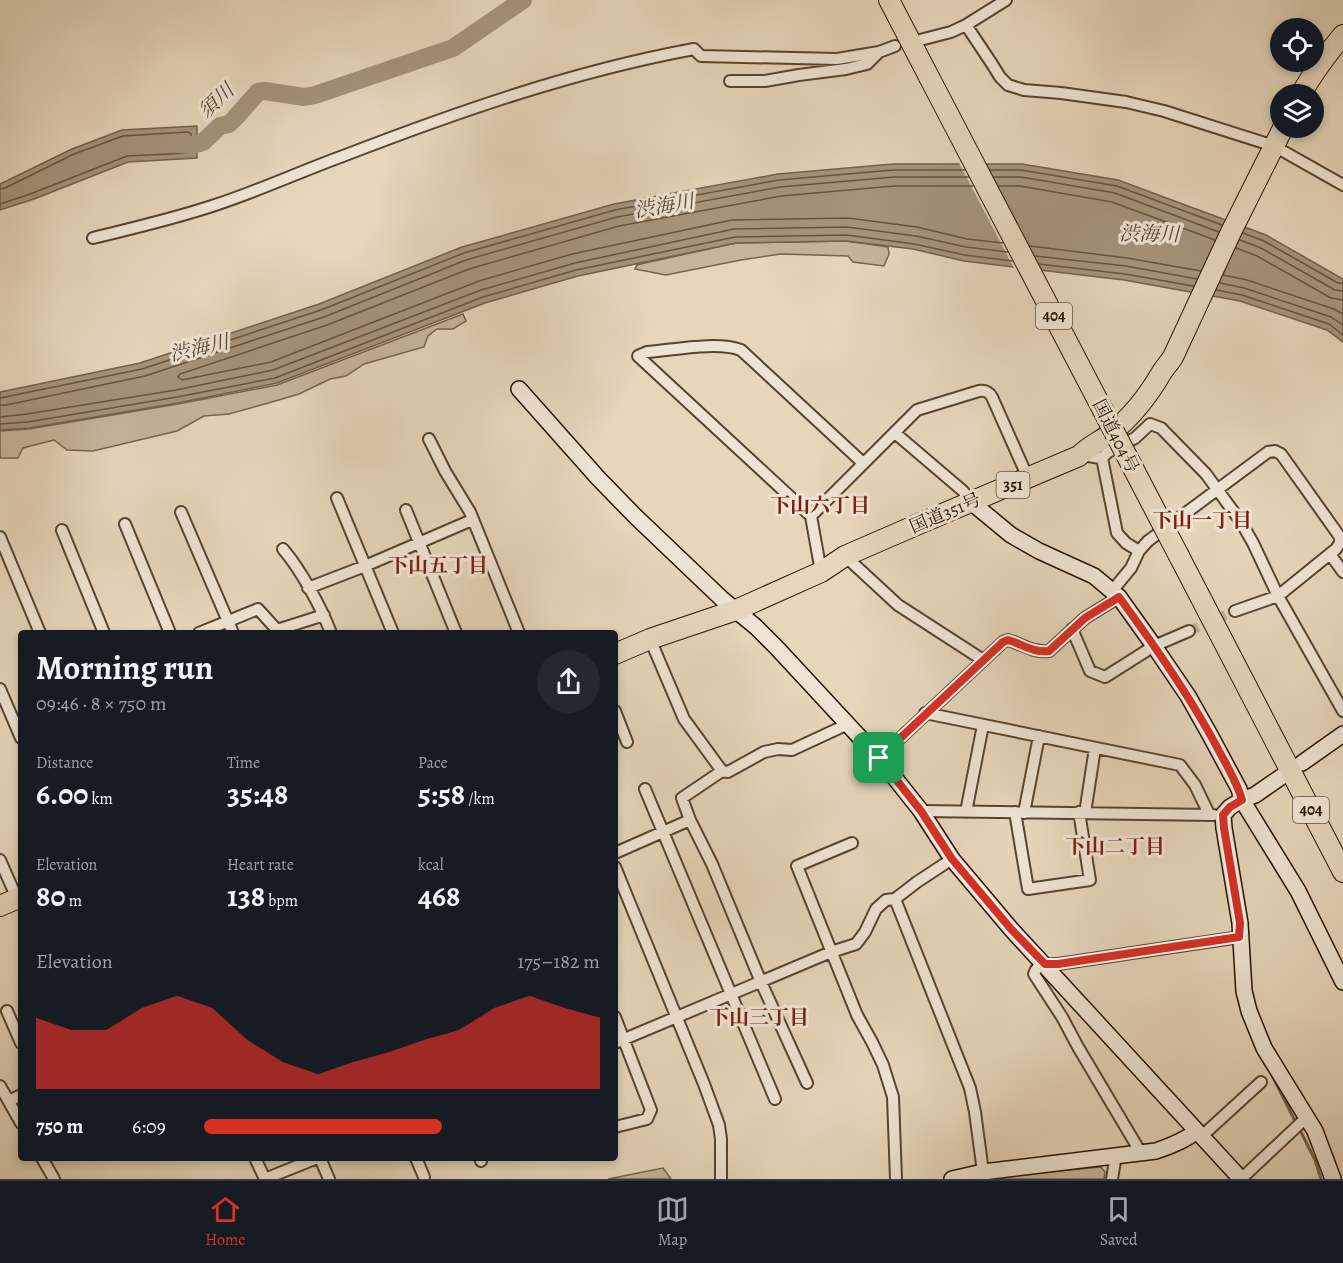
<!DOCTYPE html>
<meta charset="utf-8">
<style>
body{margin:0;font-family:Alegreya,"Noto Serif JP",serif;background:#242831;color:#f1f3f6;height:100vh;display:flex;flex-direction:column;font-size:22px;white-space:nowrap}
*{box-sizing:border-box;margin:0}
p{font-size:20px;color:#9ea1a6}
.icon{flex:none;width:33px;height:33px;fill:none;stroke:currentColor;stroke-width:2;stroke-linecap:round;stroke-linejoin:round}
.map{position:relative;flex:1;overflow:hidden}
.details{position:absolute;left:18px;top:630px;width:600px;height:531px;display:flex;flex-direction:column;background:#171b24;border-radius:6px;box-shadow:0 3px 9px #0003}
.details>*{flex:none}
.tools{position:absolute;left:1270px;top:18px;display:grid;gap:12px}
.tools a{display:grid;place-items:center;width:54px;height:54px;border-radius:50%;background:#171b24;box-shadow:0 3px 9px #0003;font-size:30px}
.pin{position:absolute;display:grid;place-items:center;width:51px;height:51px;color:#fff;margin:-26px;border-radius:12px;box-shadow:0 3px 9px #0006}
.round{display:grid;place-items:center;flex:none;width:63px;height:63px;border-radius:32px;background:#242831}
.summary{display:flex;align-items:center;justify-content:space-between;height:102px;padding:0 18px}
h1{font-size:33px;font-weight:700;line-height:45px}
.metrics{display:grid;grid-template-columns:repeat(3,1fr);gap:9px;height:102px;padding:6px 18px}
.metrics div{display:grid;align-content:center}
.metrics b{font-size:30px;font-weight:700}
.metrics small{font-size:16px;font-weight:400}
.metrics p{font-size:16px}
.chart{height:168px;padding:12px 18px}
.chart p{display:flex;justify-content:space-between}
.chart svg{width:100%;height:108px;margin-top:6px;fill:#d93025;opacity:.7}
ul{padding:0 18px;list-style:none;font-size:20px}
li{display:grid;grid-template-columns:96px 72px 1fr;align-items:center;height:45px}
li i{height:15px;border-radius:8px;background:#d93025}
.tab-bar{display:flex;justify-content:space-around;align-items:center;height:84px;border-top:2px solid #363941;background:#171b24;font-size:16px;color:#9ea1a6}
.tab-bar a{display:grid;justify-items:center;gap:3px}
.tab-bar .current{color:#d93025}
.map>svg:first-child{display:block}
.green{fill:#c6b59b;stroke:#76644e;stroke-width:1.5}
.water{fill:#a5947b;stroke:#73604a;stroke-width:1.5}
.pier{fill:#e6d6bb}
.lines{fill:none;stroke-linecap:round;stroke-linejoin:round}
.shore{stroke:#66543e;stroke-width:1.5}
.stream{stroke:#73604a;stroke-width:3}
.river{stroke:#a5947b;stroke-width:18}
.street-tunnel{stroke:#c0af96;stroke-width:10;stroke-dasharray:10 5;stroke-linecap:butt}
.street-casing{stroke:#57442f;stroke-width:14}
.secondary-casing{stroke:#271300;stroke-width:18}
.highway-casing{stroke:#271300;stroke-width:22}
.street{stroke:#efe4d3;stroke-width:10}
.secondary{stroke:#efe4d3;stroke-width:15}
.highway{stroke:#e6d6bb;stroke-width:20}
.highway-bridge-casing{stroke:#271300;stroke-width:22;stroke-linecap:butt}
.highway-bridge{stroke:#e6d6bb;stroke-width:20}
.route-casing{stroke:#fff;stroke-width:12}
.route{stroke:#d93025;stroke-width:8}
.labels{text-anchor:middle;dominant-baseline:central;stroke-width:6;stroke-linejoin:round;paint-order:stroke}
.shield{fill:#efe4d3;stroke:#63523f;stroke-width:1.5}
.shield-label{font-size:16px;font-weight:bold;fill:#271300}
.street-label{font-size:18px;fill:#271300;stroke:#efe4d3}
.water-label{font-size:20px;font-style:italic;fill:#594731;stroke:#efe4d3}
.neighbourhood-label{font-size:20px;font-weight:bold;fill:#7a1f14;stroke:#efe4d3}
</style>
<div class="map">
<svg width="1343" height="1179" viewBox="0 0 1343 1179">
<rect width="100%" height="100%" fill="#e6d6bb"/>
<filter id="stains"><feTurbulence type="fractalNoise" baseFrequency=".00333" numOctaves="4"/><feColorMatrix values="0 0 0 0 .2 0 0 0 0 .09 0 0 0 0 .02 0 0 0 .5 -.17"/></filter>
<radialGradient id="worn" r=".72"><stop offset=".6" stop-color="#630" stop-opacity="0"/><stop offset="1" stop-color="#630" stop-opacity=".3"/></radialGradient>
<path class="green" d="M846,241L888,247L889,254L884,266L853,262L848,256L781,254L741,260L666,275L635,269L637,265L645,263L736,243Z
M463,314L466,321L453,329H437L428,336L424,347L364,364L346,376L330,379L299,394L265,404L229,414L204,416L177,431L93,451L67,450L54,440L23,448L18,458H0V431L29,429L178,404L277,385Z
M1101,1167L1105,1172L1104,1179H972Z
M663,1168L671,1179H608Z"/>
<path class="water" d="M197,126V158L128,162L34,199L0,210V184L72,149L122,130Z
M893,164H1022L1118,180L1266,235L1343,279V342L1327,330L1240,301L1124,280L964,261L913,249L846,241L736,243L578,276L485,303L277,383L178,403L29,428L0,430V392L140,363L319,304L462,247L614,204L778,174Z"/>
<path class="pier" d="M958,161H981L1039,273L1015,270Z"/>
<g class="lines">
<path class="shore" d="M990,170H1021L1117,186L1222,225
M994,177H1021L1115,193L1219,232
M973,186H894L781,196L619,226L469,269L327,325L180,374L178,377L182,380L271,362L479,281L572,254L732,220L848,218L917,227L967,239L1003,243
M999,186H1020L1112,202L1215,240
M0,189L5,188L74,154L123,136L188,132L191,134V150L189,153L127,156L33,193L0,204
M1243,233L1264,241L1338,283H1343
M1240,240L1261,248L1335,290L1343,291
M1030,246L1127,258L1201,271
M1236,248L1257,256L1331,298L1343,300
M1035,256L1126,266L1197,279
M1039,264L1125,274L1193,286
M1223,275L1247,280L1334,309L1343,314
M1220,283L1244,288L1331,317L1343,325
M1216,290L1242,295L1329,324L1343,335
M0,398L142,369L321,310L464,253L615,210L779,180L893,170H965
M0,405H6L145,376L324,317L466,260L617,217L780,187L894,177H969
M0,417L27,414L176,390L273,370L481,290L575,263L734,229L847,227L916,236L966,247L1008,252
M0,424L28,422L177,397L275,378L483,297L576,270L735,237L847,235L914,244L965,255L1012,261"/>
<path class="stream" d="M1272,1075L1296,1123
M1299,1128L1315,1160L1321,1179"/>
<path class="river" d="M174,144L193,145L203,142L220,126L229,124L236,117L258,92L265,91L304,97L315,95L453,48L523,0"/>
<path class="street-tunnel" d="M1189,631L1235,611"/>
<g class="street-casing">
<path id="street" d="M966,25L992,64L1000,77L1008,85L1024,90L1061,93L1126,102L1164,111L1274,146L1343,185
M920,40L951,32L966,25L1006,0
M730,81H765L799,75L846,69L867,64L879,52L895,46
M93,238C133,228 173,219 212,206C256,192 299,172 343,156C457,112 574,71 694,49L701,56L837,59L879,52
M895,433L963,491L971,502
M429,439L445,471L470,512L519,633
M1081,456C1088,455 1095,458 1102,458L1108,452L1135,438L1150,424L1161,428L1206,474L1241,522L1253,543L1278,596L1343,711
M1102,458L1117,533L1126,543L1139,551
M337,498L393,633
M406,510L456,633
M181,512L233,633
M811,516L917,410L979,391C986,390 989,392 992,397L1028,478
M125,524L170,633
M62,530L104,633
M0,537L40,633
M283,549C301,570 321,607 331,633
M1330,554L1343,572
M845,556L898,605L983,660
M821,572L811,516L638,356L647,352C673,350 717,341 741,350L863,463
M308,588L365,566L472,520
M1112,591L1131,568L1139,551L1148,541L1268,452L1275,451L1281,454L1340,537V543L1336,549L1278,596L1235,611
M1072,629L1090,671L1105,677L1154,646L1189,631
M199,633L258,609L277,630L324,615
M650,639L684,719L722,771
M0,689L21,738
M615,711L627,742
M925,713L1180,765L1195,785L1209,814
M879,758L1003,642L1008,640C1022,644 1033,653 1049,651L1085,618L1119,597
M645,789L775,1099
M921,811L1214,815
M966,812L983,725
M1015,812L1028,889L1090,880L1079,812
M1024,813L1039,736
M1085,813L1095,748
M852,843L797,866L857,1015L872,1042L883,1065L893,1097L896,1179
M615,853L690,820
M0,860L15,894L21,897
M615,867L704,1084L719,1125L721,1139V1179
M895,899L970,1088L975,1112L983,1172
M7,1011L21,1043
M615,1017L651,1110L647,1119L615,1127
M615,1043L831,952L856,944L865,932L876,909L886,900L895,899L917,882L952,859
M807,1083L761,982L712,864L690,820L682,798L722,771L728,772L764,752L778,749L792,750L848,724
M0,1086L21,1123
M9,1101L21,1095
M1202,1136L1261,1082
M1141,1153L1078,1047L1062,1017L1034,974C1037,963 1048,964 1058,964L1240,937
M42,1158L54,1179
M255,1158L265,1179
M320,1158L329,1179
M416,1158L424,1177
M480,1158L481,1161
M265,1179L317,1158
M1112,1179L1116,1155
M1241,1179L1307,1117"/>
</g>
<g class="secondary-casing">
<path id="secondary" d="M519,389L598,478L635,516L722,599L756,627L776,647L879,758L921,811L952,859L1011,929L1241,1179
M971,502L1011,535L1039,551L1094,576L1119,597L1154,646L1188,696L1210,735L1239,789L1242,800L1298,891L1343,982
M1302,763L1343,734
M1281,777L1255,795L1242,800L1230,807L1223,815L1224,828L1240,923L1244,991L1249,1011L1264,1048L1315,1131L1333,1179
M952,1179L983,1172L1156,1151C1171,1146 1184,1141 1197,1131"/>
</g>
<g class="highway-casing">
<path id="highway" d="M889,0L929,77
M1301,94C1313,73 1327,54 1343,35
M1179,556L1343,872
M615,654L650,639L736,610L821,572L845,556L914,526L1079,456C1089,446 1099,442 1110,434C1132,417 1148,396 1162,372C1165,367 1170,362 1173,357L1231,232L1283,128
M0,906L21,897"/>
</g>
<use href="#street" class="street"/>
<use href="#secondary" class="secondary"/>
<use href="#highway" class="highway"/>
<g class="highway-bridge-casing">
<path id="highway-bridge" d="M929,77L1179,556"/>
</g>
<use href="#highway-bridge" class="highway-bridge"/>
</g>
<g class="lines">
<g class="route-casing">
<path id="route" d="M1119,597C1155,646 1190,696 1218,749C1227,766 1237,782 1242,800L1230,807L1223,815L1224,828L1240,923L1239,937L1058,964H1045L1011,929L952,859L921,811L879,758L1003,642L1008,640C1022,644 1033,653 1049,651L1085,618Z"/>
</g>
<use href="#route" class="route"/>
</g>
<g class="labels">
<g class="shield">
<rect x="1036" y="303" width="36" height="26" rx="4.5"/>
<rect x="996.5" y="472" width="33" height="26" rx="4.5"/>
<rect x="1293" y="797" width="36" height="26" rx="4.5"/>
</g>
<g class="shield-label">
<text x="1054" y="316">404</text>
<text x="1013" y="485">351</text>
<text x="1311" y="810">404</text>
</g>
<g class="street-label">
<text transform="translate(1116 436) rotate(63)">国道404号</text>
<text transform="translate(945 513) rotate(-23)">国道351号</text>
</g>
<g class="water-label">
<text transform="translate(216 101) rotate(-43)">須川</text>
<text transform="translate(664 206) rotate(-10)">渋海川</text>
<text transform="translate(1149 234) rotate(1)">渋海川</text>
<text transform="translate(199 348) rotate(-13)">渋海川</text>
</g>
<g class="neighbourhood-label">
<text x="820" y="505">下山六丁目</text>
<text x="1202" y="520">下山一丁目</text>
<text x="438" y="565">下山五丁目</text>
<text x="1115" y="846">下山二丁目</text>
<text x="759" y="1017">下山三丁目</text>
</g>
</g>
<rect width="100%" height="100%" filter="url(#stains)"/>
<rect width="100%" height="100%" fill="url(#worn)"/>
</svg>
<div class="tools">
<a><svg class="icon" aria-label="locate" viewBox="0 0 24 24"><circle cx="12" cy="12" r="6"/><path d="M12 2v4M12 18v4M2 12h4M18 12h4"/></svg></a>
<a><svg class="icon" aria-label="layers" viewBox="0 0 24 24"><path d="M12 4l9 5-9 5-9-5zM3 14l9 5 9-5"/></svg></a>
</div>
<div class="pin" style="left:879px;top:758px;background:#1e9e55"><svg class="icon" aria-label="arrive" viewBox="0 0 24 24"><path d="M6 21V4h12l-3 4 3 4H6"/></svg></div>
<section class="details">
<div class="summary"><div><h1>Morning run</h1><p>09:46 · 8 × 750 m</p></div><a class="round"><svg class="icon" aria-label="share" viewBox="0 0 24 24"><path d="M12 15V3M7 8l5-5 5 5M5 13v7h14v-7"/></svg></a></div>
<div class="metrics">
<div><p>Distance</p><b>6.00<small> km</small></b></div>
<div><p>Time</p><b>35:48</b></div>
<div><p>Pace</p><b>5:58<small> /km</small></b></div>
</div>
<div class="metrics">
<div><p>Elevation</p><b>80<small> m</small></b></div>
<div><p>Heart rate</p><b>138<small> bpm</small></b></div>
<div><p>kcal</p><b>468</b></div>
</div>
<div class="chart"><p><span>Elevation</span>175–182 m</p>
<svg viewBox="0 0 160 44" preserveAspectRatio="none"><path d="M0 44V15L10 20L20 20L30 11L40 6L50 11L60 24L70 33L80 38L90 33L100 29L110 24L120 20L130 11L140 6L150 11L160 15V44z"/></svg>
</div>
<ul>
<li><b>750 m</b>6:09<i style="width:60%"></i></li>
</ul>
</section>
</div>
<nav class="tab-bar">
<a class="current"><svg class="icon" aria-label="home" viewBox="0 0 24 24"><path d="M3 11l9-7 9 7M6 9v11h12V9"/></svg>Home</a>
<a><svg class="icon" aria-label="map" viewBox="0 0 24 24"><path d="M3 6l6-2 6 2 6-2v14l-6 2-6-2-6 2zM9 4v14M15 6v14"/></svg>Map</a>
<a><svg class="icon" aria-label="saved" viewBox="0 0 24 24"><path d="M7 4h10v16l-5-4-5 4z"/></svg>Saved</a>
</nav>
